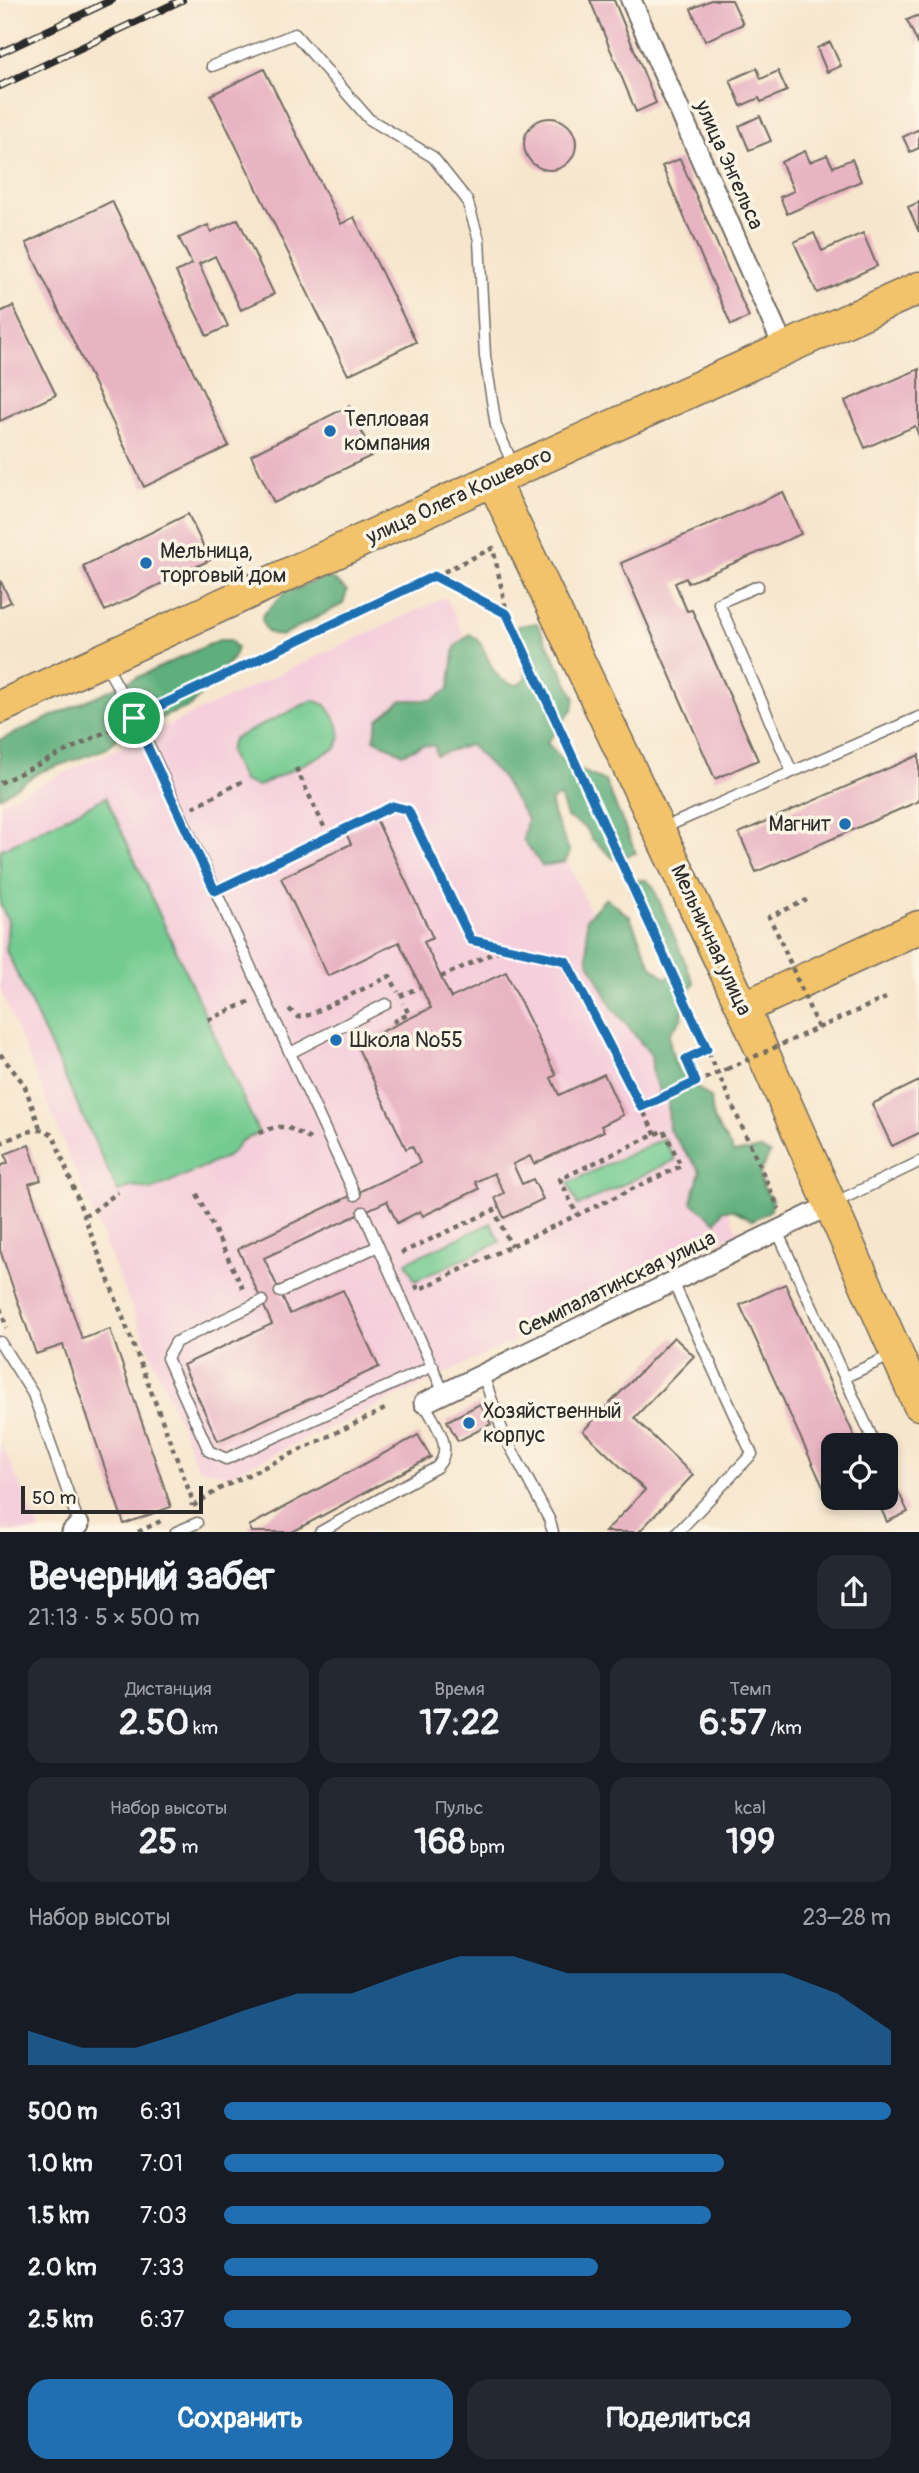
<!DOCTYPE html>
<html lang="ru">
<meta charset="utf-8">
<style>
body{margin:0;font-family:Pangolin,sans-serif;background:#242831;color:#f1f3f6;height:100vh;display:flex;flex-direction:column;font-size:26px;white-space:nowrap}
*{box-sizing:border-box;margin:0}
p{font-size:23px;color:#9ea1a6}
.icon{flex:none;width:38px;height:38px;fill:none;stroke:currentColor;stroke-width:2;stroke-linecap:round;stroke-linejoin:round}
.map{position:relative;height:1532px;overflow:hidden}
.side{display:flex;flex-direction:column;background:#171b24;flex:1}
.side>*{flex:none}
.controls{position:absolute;left:821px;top:1433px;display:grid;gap:14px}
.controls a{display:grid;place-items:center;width:77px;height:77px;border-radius:14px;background:#171b24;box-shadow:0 4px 10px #0003;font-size:35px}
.scale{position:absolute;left:21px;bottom:18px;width:182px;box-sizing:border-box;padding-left:7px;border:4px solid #2b2b2b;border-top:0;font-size:19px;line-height:24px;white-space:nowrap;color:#2b2b2b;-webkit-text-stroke:5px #fcf5e5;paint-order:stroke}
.pin{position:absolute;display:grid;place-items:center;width:60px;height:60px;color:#fff;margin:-30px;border:4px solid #fff;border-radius:50%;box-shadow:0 2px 7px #0007}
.round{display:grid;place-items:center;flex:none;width:74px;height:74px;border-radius:21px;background:#242831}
.summary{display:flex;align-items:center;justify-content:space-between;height:119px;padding:0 28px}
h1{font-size:38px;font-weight:700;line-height:52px}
.metrics{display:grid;grid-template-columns:repeat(3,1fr);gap:10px;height:119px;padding:7px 28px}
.metrics div{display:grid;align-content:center;border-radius:18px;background:#242831;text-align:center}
.metrics b{font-size:35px;font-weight:700}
.metrics small{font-size:19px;font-weight:400}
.metrics p{font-size:19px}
.chart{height:196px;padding:14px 28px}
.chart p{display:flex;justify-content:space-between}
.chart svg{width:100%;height:126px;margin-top:7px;fill:#1f6fb2;opacity:.7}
.cta{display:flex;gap:14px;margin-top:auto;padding:14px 28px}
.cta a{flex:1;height:80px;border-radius:21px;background:#1f6fb2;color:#fff;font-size:28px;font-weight:700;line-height:80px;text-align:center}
.cta a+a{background:#242831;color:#f1f3f6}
ul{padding:0 28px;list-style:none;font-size:23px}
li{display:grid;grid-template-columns:112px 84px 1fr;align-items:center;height:52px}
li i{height:18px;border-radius:9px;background:#1f6fb2}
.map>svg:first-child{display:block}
.built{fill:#f5cfdc}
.green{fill:#73cb91;stroke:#4f7b5e;stroke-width:2}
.forest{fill:#5eaf7b;stroke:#446d53;stroke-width:2}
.building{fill:#e8b3c2}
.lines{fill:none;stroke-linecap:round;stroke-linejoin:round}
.lane-casing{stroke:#726c64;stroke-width:13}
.street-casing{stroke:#726c64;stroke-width:23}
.primary-casing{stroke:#726c64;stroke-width:35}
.path{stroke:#726c64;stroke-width:4.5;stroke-dasharray:5 5;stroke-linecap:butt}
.lane{stroke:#fff;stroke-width:10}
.street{stroke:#fff;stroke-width:19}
.primary{stroke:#f2c36a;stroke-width:32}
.rail-casing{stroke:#2b2b2b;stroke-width:8}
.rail{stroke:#fcf5e5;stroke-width:5;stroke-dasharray:16;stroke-linecap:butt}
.path-bridge{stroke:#726c64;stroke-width:4.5;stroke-dasharray:5 5;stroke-linecap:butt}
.route-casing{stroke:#fff;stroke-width:14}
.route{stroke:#1f6fb2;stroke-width:9}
.poi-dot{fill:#1f6fb2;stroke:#fcf5e5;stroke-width:2.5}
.labels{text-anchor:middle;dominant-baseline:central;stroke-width:7;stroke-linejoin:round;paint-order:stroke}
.street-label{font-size:21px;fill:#2b2b2b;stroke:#fcf5e5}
.poi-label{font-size:21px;fill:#2b2b2b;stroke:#fcf5e5;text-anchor:start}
</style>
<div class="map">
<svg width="919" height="1532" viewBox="0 0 919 1532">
<rect width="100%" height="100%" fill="#fcf5e5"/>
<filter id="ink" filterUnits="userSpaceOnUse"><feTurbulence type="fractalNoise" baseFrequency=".0143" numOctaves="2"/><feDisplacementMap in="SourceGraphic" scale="14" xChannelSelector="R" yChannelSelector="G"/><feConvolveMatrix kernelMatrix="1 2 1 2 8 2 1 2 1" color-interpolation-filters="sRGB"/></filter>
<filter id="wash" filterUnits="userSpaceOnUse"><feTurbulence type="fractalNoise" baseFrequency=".00686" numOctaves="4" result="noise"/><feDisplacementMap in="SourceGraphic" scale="28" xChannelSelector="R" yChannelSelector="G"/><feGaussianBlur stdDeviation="1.57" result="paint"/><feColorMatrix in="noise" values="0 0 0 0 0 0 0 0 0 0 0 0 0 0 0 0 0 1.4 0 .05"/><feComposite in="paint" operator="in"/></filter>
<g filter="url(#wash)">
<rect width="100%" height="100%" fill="#f7e6ce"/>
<path class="built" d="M446,597L738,1233L438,1377L229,1475L198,1468L0,988V803Z
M0,1440L40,1531H0Z"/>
<path class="green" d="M313,700L326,705C335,717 345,733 336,748L263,784L256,786L243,781L229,752L233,739Z
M106,797L259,1133L241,1141L229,1156L151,1190L133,1186L118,1192L6,950L8,921L0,904V850Z
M664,1138L675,1160L578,1206L568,1183Z
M491,1223L500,1242L415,1281L406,1262Z"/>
<path class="forest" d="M323,578L333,579L347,591L343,604L281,636C268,634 263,630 262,616L284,593Z
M537,623L575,698L573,708L547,743L568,765L605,781L636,853L614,859L591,838L587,829L567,817L560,796L551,801L553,814L570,852L565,862L542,866L523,839L527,819L500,775L470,745L436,755L435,746L423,745L403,754L374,739L378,719L402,700H432L449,689L455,647L470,634C493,647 484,682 518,685L526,678L517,626Z
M219,640H230L237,648L233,658L191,706L150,722L129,727L106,749L40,772L0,797V740Z
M635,880H646L653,886L694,983L684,997L682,1018L669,1034C672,1072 682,1075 711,1098L713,1119L734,1153L761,1149L770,1154C757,1176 756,1178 772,1200L771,1210L753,1220L734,1210H723L716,1222L691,1202L700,1171L669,1130L668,1101L662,1096L653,1077L651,1055L612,1007L588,960L586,919L606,898L630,917L651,965L666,979L673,973V962L630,889Z"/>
<g id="blocks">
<path class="building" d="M590,0H614L656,103L636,112Z
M711,0H732L743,24L705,41L691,9Z
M919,15V46L907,20Z
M830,42L841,66L827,72L817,48Z
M757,68L761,79L778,71L787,91L761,102L759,98L741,106L730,80Z
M264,69L341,224L354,217L416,342L348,375L211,95Z
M760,116L771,141L749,150L739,126Z
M524 144a26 26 0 1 1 52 0a26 26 0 1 1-52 0Z
M919,129V148L910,152L903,137Z
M805,151L810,162L827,155L833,167L852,159L861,181L787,214L780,197L794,191L781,162Z
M680,159L749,317L731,325L662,166Z
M112,201L229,446L144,487L26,243Z
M919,202V232L908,207Z
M238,219L274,294L241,310L215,256L199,264L228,326L207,336L176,272L192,264L179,238L208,225L211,232Z
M814,233L822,251L863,233L877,266L817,293L794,242Z
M13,306L56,395L0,421V312Z
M919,369V436L915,426L865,448L845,401Z
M349,406L373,455L274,503L251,455Z
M783,492L801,534L688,583L686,578L675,583L687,611L692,610L758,760L715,779L621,563Z
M188,514L210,560L105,611L83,566Z
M0,580L11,602L0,607Z
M919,755V801L756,872L739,833Z
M376,819L433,938L424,942L451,998L506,972L556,1075L551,1078L559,1095L604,1074L623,1115L601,1126L604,1131L534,1164L530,1156L513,1164L522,1184L533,1179L543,1199L504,1218L495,1198L504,1193L494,1173L475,1182L479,1189L423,1216L420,1211L397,1223L387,1201L264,1258L290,1314L343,1290L379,1367L218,1441L183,1365L272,1324L238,1249L420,1163L412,1146L406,1149L356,1044L431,1008L399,942L328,976L281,878L351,844L346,833Z
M919,1081V1133L892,1146L872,1104Z
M29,1145L41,1180L29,1184L82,1339L110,1329L171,1507L124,1524L63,1345L36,1354L0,1250V1166L8,1163L5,1154Z
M785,1284L859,1446H833V1485L824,1489L740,1305Z
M674,1337L694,1356L634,1418L693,1475L639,1532H605L645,1490L583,1431Z
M480,1404L491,1424L458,1441L447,1421Z
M418,1435L431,1457L292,1532H252L249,1526Z
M898,1491L908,1512L887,1522L877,1500Z"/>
</g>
</g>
<g filter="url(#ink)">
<use href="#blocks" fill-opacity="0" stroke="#726c64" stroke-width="2"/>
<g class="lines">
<g class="lane-casing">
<path id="lane" d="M212,66L295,34L369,119L433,157L467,200L479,240L485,356L496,426L513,465
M758,586L719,603L792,772
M105,663L145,737L355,1195
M663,828L919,717
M290,1053L386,1004
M834,1203L919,1162
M363,1212L444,1393
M777,1231L876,1446
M673,1282L752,1454L678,1532
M280,1292L378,1246
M262,1301L176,1342L167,1358L209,1451L226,1459L433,1366
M0,1342L33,1394L80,1527
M483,1375L504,1435L549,1519L553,1532
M845,1377L892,1355
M176,1532L197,1523
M320,1532L437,1467C455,1447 435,1424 424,1403"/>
</g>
<g class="street-casing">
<path id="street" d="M631,0L784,348
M424,1403L830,1205
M72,1532L79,1525"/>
</g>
<g class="primary-casing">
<path id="primary" d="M493,480L743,1008L919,1404
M0,707L493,480L919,288
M743,1008L919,927"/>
</g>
<path class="path" d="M435,576L493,548L507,614
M149,711L434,576L507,614L612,838L779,1209
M296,768L329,837
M0,783L122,724
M193,807L243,781
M229,885L393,806L408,810L471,940L566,961L655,1134
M779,937L769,917L807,900
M441,977L504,948
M400,996L420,987
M289,1009L298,1017L309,1015L390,976L398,992
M208,1020L251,1001
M393,1022L409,1014L403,1003
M818,1028L886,998
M0,1054L24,1084L40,1128
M696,1082L686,1059L707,1049
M641,1107L727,1069
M259,1133C285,1122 287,1127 310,1139
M0,1143C17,1137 41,1121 54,1137L191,1496L192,1506
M197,1194L245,1293
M84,1215L92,1212L118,1192
M401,1253L494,1210L511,1246
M416,1285L418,1290L681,1166L664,1130L560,1179L577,1215
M0,1308L7,1328
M193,1506L219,1489L389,1407
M138,1532L165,1519"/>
<use href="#lane" class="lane"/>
<use href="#street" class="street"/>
<use href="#primary" class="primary"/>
<g class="rail-casing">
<path id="rail" d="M0,53L112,0
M0,86L182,0"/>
</g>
<use href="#rail" class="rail"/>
<path class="path-bridge" d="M727,1069L818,1028L779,937"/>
</g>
</g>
<g class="lines" filter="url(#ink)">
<g class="route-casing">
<path id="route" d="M434,576L507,614L707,1049L686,1059L696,1082L641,1107L566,961L471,940L408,810L393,806L215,891L134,718Z"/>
</g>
<use href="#route" class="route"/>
</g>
<g class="poi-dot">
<circle cx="330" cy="431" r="7"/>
<circle cx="146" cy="563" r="7"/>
<circle cx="845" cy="824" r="7"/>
<circle cx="336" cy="1040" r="7"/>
<circle cx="469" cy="1423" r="7"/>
</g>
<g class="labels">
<g class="street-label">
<text transform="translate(729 165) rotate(66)">улица Энгельса</text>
<text transform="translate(459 496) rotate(-25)">улица Олега Кошевого</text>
<text transform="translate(711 940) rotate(65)">Мельничная улица</text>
<text transform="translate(617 1284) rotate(-26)">Семипалатинская улица</text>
</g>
<g class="poi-label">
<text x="344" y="419">Тепловая<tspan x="344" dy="24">компания</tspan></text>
<text x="160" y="551">Мельница,<tspan x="160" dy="24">торговый дом</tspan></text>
<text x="831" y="824" text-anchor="end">Магнит</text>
<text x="350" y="1040">Школа №55</text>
<text x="483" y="1411">Хозяйственный<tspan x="483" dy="24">корпус</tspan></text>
</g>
</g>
</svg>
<div class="controls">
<a><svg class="icon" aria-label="locate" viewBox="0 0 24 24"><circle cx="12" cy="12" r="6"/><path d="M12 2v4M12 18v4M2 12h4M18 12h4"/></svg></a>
</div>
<div class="scale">50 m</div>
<div class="pin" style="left:134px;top:718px;background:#1e9e55"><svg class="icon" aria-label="arrive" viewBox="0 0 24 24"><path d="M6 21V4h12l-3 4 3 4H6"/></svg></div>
</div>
<section class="side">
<div class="summary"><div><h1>Вечерний забег</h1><p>21:13 · 5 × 500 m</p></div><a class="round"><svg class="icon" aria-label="share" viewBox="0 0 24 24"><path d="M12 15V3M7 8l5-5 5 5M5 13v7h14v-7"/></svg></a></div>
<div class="metrics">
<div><p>Дистанция</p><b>2.50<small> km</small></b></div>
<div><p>Время</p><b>17:22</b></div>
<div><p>Темп</p><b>6:57<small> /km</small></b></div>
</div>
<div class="metrics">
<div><p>Набор высоты</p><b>25<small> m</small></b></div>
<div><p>Пульс</p><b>168<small> bpm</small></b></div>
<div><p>kcal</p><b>199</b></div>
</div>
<div class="chart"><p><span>Набор высоты</span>23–28 m</p>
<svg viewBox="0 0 160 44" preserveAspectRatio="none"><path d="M0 44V32L10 38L20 38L30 32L40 25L50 19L60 19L70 12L80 6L90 6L100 12L110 12L120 12L130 12L140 12L150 19L160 32V44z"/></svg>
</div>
<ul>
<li><b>500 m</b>6:31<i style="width:100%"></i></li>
<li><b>1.0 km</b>7:01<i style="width:75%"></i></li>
<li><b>1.5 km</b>7:03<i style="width:73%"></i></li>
<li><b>2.0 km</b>7:33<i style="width:56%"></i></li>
<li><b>2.5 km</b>6:37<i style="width:94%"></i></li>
</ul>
<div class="cta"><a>Сохранить</a><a>Поделиться</a></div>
</section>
